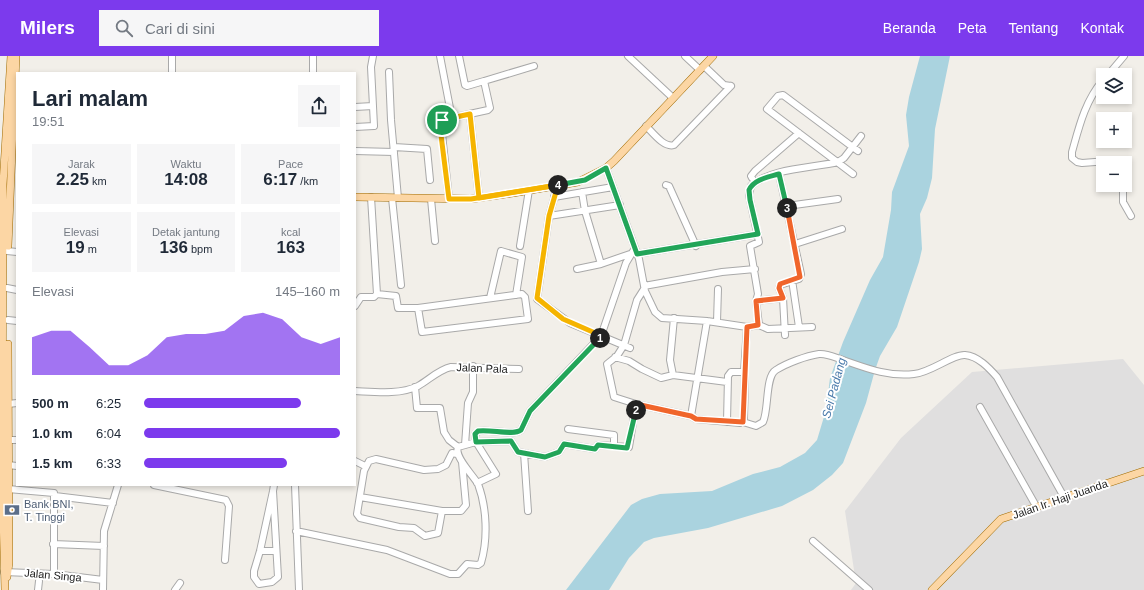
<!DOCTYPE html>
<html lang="id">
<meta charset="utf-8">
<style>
body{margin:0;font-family:Helvetica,sans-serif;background:#f6f6f7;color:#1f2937;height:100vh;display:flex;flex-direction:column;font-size:15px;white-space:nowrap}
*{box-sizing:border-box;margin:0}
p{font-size:13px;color:#747a83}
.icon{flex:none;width:22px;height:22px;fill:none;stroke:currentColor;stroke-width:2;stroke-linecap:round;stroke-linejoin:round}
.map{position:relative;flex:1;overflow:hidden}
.panel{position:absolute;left:16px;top:16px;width:340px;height:414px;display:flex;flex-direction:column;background:#fff;border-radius:0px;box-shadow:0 2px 6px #0003}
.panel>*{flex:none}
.fabs{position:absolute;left:1096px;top:12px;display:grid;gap:8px}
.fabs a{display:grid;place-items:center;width:36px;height:36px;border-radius:0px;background:#fff;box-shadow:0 2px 6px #0003;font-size:20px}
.pin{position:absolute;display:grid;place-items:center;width:34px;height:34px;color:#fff;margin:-17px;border:2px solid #fff;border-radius:50%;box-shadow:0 1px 4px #0007}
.km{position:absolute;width:20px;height:20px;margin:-10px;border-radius:50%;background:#222;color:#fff;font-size:11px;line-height:20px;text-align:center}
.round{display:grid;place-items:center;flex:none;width:42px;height:42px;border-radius:0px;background:#f6f6f7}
.headline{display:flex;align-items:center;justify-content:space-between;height:68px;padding:0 16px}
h1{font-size:22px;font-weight:700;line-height:30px}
.metrics{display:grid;grid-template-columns:repeat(3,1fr);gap:6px;height:68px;padding:4px 16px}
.metrics div{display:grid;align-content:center;border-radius:0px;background:#f6f6f7;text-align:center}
.metrics b{font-size:17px;font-weight:700}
.metrics small{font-size:11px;font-weight:400}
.metrics p{font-size:11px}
.chart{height:112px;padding:8px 16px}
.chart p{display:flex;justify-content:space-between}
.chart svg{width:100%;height:72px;margin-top:4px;fill:#7c3aed;opacity:.7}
ul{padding:0 16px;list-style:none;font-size:13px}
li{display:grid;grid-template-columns:64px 48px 1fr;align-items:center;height:30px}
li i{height:10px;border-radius:5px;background:#7c3aed}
header{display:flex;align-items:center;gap:24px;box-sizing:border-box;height:56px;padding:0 20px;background:#7c3aed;color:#fff}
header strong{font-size:19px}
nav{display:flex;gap:22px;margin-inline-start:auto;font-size:14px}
.search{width:280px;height:36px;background:#f6f6f7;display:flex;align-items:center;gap:10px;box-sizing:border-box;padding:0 14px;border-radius:0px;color:#747a83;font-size:15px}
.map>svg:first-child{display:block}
.residential{fill:#e0dfdf}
.water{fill:#aad3df}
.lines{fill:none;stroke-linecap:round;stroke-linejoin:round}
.minor-casing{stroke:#a9a9a9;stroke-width:8}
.major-casing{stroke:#a06b00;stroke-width:8}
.minor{stroke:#fff;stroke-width:6}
.major{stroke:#fcd6a4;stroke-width:7}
.split-1-casing{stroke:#fff;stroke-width:8}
.split-2-casing{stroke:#fff;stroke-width:8}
.split-3-casing{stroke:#fff;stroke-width:8}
.split-4-casing{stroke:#fff;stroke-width:8}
.split-5-casing{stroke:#fff;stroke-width:8}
.split-1{stroke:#f5b400;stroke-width:5}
.split-2{stroke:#22a559;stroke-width:5}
.split-3{stroke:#f0652b;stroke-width:5}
.split-4{stroke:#22a559;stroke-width:5}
.split-5{stroke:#f5b400;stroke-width:5}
.labels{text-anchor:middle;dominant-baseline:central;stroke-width:4;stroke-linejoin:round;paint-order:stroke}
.street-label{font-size:11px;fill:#222;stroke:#fff}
.service-label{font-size:11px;fill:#4e5e75;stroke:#fff;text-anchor:start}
.water-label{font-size:12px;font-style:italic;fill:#4a7aab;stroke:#fff}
</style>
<header>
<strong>Milers</strong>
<div class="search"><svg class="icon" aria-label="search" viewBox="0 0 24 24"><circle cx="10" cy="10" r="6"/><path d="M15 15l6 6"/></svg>Cari di sini</div>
<nav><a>Beranda</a><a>Peta</a><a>Tentang</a><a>Kontak</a></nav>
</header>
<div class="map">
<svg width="1144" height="534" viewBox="0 0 1144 534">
<rect width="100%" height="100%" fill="#f2efe9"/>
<path class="residential" d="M1123,303L1144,329V534H851L856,527L845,455L901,382L972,316Z"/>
<path class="water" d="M920,0H950L935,73L932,122L927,142L920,158L922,193L919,206L897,271L880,300L875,314L866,347L843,407L832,419L813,434L782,450L708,472L654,482L644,486L629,502L609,534H566L631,449L642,443L660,438L712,435L753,418L780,411L805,397L817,384L826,354L830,322L843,286L870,224L883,201L891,154L892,136L909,90L906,59L909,41Z"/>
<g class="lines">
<g class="minor-casing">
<path id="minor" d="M172,0V17
M313,0V17
M440,0L450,52L442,64L441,69L449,143
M628,0L673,42
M685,0L700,14
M704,10L724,29L731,30
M389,16L391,64L398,142
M1108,19L1124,0
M1103,24C1085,45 1079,71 1072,96V102L1077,106L1082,107L1121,104L1124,107
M484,25L534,10
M355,51L373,50
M470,58L479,142
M442,64L488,54L490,52L484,25L467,30L465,29L459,0
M646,70C653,77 664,92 674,89L731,30
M355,71L374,70L371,11L373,0
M394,91L427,93L430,124
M355,95L394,96
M606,112L639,203L645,235L655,256L662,262L707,265L747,271L759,269L768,273L812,271
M779,118L801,218L799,223L780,229L779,232L783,242L785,279
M853,118L767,53L778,40L783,39L858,95
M752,122L751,120L755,115L799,77
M558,129L549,160L537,243L570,267L630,292
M666,129L669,130L696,190
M1123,129V146L1131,160
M582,136L585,155L601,208
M371,141L377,238
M554,141L613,131
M392,142L401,229
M431,143L435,185
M787,150L838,143
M549,160L620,149
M795,188L842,173
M520,190L529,134
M7,195L17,196
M637,198L758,178
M577,213L601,208L630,198
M792,224L799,271
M644,230L722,216L755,213
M7,232L17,234
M490,242L501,195L522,201L516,239
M756,245L783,242
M355,250L361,241H374L377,238L396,240L398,252H418L522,238L525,241L528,263L422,276L418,252
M8,264L17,265
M717,266L718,233
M759,269L756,245L758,238L750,190L759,186L749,139L751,130C770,112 813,112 838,106L844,102L861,80
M615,301L629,305L642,313L661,322L673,319L727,326
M744,316L747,271
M673,319L670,304L674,262
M415,331L417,352H440L444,376L449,384L458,391
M355,335C375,336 400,339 418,330C429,324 438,314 451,311L519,313
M8,348L17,347
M636,348L691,360L696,363L740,367L744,363L745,316H731L728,320L727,366
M980,351L1036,450
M691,360L707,265
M743,366L756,370L763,366C769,354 765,320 776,314C787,307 806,300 819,298C827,297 836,302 843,304C866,312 888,321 914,318C930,317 953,298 965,299C978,300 989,312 997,321L1064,441
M568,373L614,379V390
M7,384H17
M465,389L468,347L473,336V310
M524,397L528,455
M355,405L365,410
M8,409L17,410
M477,427L496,418L476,386L511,385L518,396L545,401L559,396L564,388L595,393L598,389L629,391L636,348L614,341L607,308L617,300L624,289L637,244L644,233
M154,429L226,444L229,450L225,504
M295,429L299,534
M8,433L54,437V518
M273,435L278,521L272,526L259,528L254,521V515L260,495L273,435L274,429
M55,440L113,447
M360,441L442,455H461L466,449L462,406
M442,455L438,477L425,480L414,472L399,471L360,462L357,458L364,415L369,405L376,403L424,414L438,413L446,409L452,397L457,398
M296,475L387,494L450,518H458L467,508L478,509L481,507C488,483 487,452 478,428C473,419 454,401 458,391L476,386L475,378L479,375C491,373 513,380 521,374L530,355L601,280L626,207L635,192
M813,485L869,534
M53,488L104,490
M260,495H275
M4,516L54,518L103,524
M38,534L39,525
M103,534L104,475L118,429
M175,534L180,527"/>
</g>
<g class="major-casing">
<path id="major" d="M355,141L471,143L513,137L578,126L606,112L614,105L713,0
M8,190L16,0
M7,521L9,507L8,288
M5,534L2,419L3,128L11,0
M932,534L1001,463L1144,415"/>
</g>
<use href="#minor" class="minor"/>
<use href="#major" class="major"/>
</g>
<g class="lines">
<g class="split-1-casing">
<path id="split-1" d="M442,64L441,79L449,143H471L558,129L549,160L537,242L563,263L602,280L600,282"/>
</g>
<g class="split-2-casing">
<path id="split-2" d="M600,282L530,355L521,374C513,380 491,373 478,375L475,378L476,386L511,385L518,396L545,401L559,396L564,388L595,393L598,389L627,392L636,354"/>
</g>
<g class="split-3-casing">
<path id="split-3" d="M636,354V348L691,360L696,363L743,366L747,271L758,269L756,245L783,242L779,232L780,228L800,221L787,152"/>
</g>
<g class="split-4-casing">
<path id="split-4" d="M558,129L585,124L606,112L637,198L758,178L750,144L749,134C754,123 769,121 779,118L787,152"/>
</g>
<g class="split-5-casing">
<path id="split-5" d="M442,64L470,58L479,142L558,129"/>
</g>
<use href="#split-1" class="split-1"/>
<use href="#split-2" class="split-2"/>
<use href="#split-3" class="split-3"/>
<use href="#split-4" class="split-4"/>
<use href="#split-5" class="split-5"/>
</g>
<defs>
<g id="bank-bare" transform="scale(1.2)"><path d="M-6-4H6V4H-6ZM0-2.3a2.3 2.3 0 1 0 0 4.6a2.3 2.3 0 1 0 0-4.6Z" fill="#5c6f8a" stroke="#fff" stroke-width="2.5" paint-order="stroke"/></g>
</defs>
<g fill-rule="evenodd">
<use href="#bank-bare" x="12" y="454"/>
</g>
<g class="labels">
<g class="street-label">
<text transform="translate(482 312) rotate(2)">Jalan Pala</text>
<text transform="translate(1060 443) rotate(-19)">Jalan Ir. Haji Juanda</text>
<text transform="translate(53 519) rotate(5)">Jalan Singa</text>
</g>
<g class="service-label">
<text x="24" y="448">Bank BNI,<tspan x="24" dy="13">T. Tinggi</tspan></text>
</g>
<g class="water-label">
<text transform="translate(834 332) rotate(-75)">Sei Padang</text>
</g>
</g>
</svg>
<div class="fabs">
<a><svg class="icon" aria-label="layers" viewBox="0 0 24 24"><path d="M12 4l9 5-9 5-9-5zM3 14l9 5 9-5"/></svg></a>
<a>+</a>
<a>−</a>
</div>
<div class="pin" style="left:442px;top:64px;background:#1e9e55"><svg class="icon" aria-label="arrive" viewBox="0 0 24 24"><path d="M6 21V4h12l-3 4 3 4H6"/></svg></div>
<b class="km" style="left:600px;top:282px">1</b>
<b class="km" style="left:636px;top:354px">2</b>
<b class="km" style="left:787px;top:152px">3</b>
<b class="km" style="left:558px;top:129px">4</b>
<section class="panel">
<div class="headline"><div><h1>Lari malam</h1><p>19:51</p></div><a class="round"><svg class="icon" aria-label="share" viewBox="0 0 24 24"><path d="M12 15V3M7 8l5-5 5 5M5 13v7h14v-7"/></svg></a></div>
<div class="metrics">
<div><p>Jarak</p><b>2.25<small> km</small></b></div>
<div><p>Waktu</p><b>14:08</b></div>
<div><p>Pace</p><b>6:17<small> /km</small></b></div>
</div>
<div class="metrics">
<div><p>Elevasi</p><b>19<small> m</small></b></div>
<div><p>Detak jantung</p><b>136<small> bpm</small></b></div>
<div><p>kcal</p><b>163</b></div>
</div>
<div class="chart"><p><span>Elevasi</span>145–160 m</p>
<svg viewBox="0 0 160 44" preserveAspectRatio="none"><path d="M0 44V21L10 17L20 17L30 27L40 38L50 38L60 32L70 21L80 19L90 19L100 17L110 8L120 6L130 10L140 21L150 25L160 21V44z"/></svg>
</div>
<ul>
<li><b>500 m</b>6:25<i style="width:80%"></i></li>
<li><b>1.0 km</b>6:04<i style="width:100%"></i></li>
<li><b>1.5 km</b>6:33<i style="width:73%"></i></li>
</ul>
</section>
</div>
